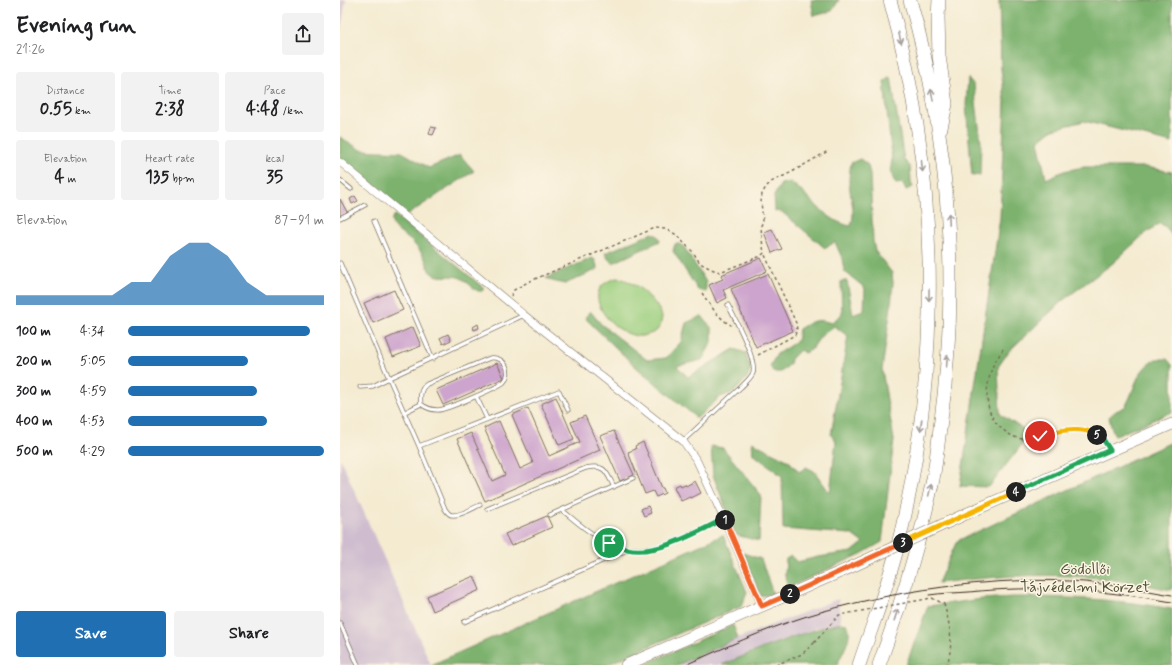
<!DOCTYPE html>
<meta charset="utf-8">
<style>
body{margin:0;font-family:Mynerve,sans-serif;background:#f2f2f2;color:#202124;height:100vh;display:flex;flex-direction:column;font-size:15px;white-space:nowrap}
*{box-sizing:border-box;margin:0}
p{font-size:13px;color:#757577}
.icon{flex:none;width:22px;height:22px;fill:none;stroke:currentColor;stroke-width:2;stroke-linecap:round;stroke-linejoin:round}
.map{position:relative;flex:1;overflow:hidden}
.details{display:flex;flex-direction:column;background:#fff;width:340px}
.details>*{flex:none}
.pin{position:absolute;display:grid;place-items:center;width:34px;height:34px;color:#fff;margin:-17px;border:2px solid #fff;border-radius:50%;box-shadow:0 1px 4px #0007}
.km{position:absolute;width:20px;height:20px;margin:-10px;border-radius:50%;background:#222;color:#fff;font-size:11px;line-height:20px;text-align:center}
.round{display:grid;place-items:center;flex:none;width:42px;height:42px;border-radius:4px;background:#f2f2f2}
.overview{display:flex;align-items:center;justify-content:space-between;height:68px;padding:0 16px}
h1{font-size:22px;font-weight:700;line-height:30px}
.stats{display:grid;grid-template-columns:repeat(3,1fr);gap:6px;height:68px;padding:4px 16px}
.stats div{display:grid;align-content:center;border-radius:4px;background:#f2f2f2;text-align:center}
.stats b{font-size:17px;font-weight:700}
.stats small{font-size:11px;font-weight:400}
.stats p{font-size:11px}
.chart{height:112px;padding:8px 16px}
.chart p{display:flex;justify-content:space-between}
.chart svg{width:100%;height:72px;margin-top:4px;fill:#1f6fb2;opacity:.7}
.button{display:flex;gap:8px;margin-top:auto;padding:8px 16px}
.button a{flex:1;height:46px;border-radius:4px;background:#1f6fb2;color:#fff;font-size:16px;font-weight:700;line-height:46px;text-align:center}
.button a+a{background:#f2f2f2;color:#202124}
ul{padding:0 16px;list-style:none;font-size:13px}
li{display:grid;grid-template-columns:64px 48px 1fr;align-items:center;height:30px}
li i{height:10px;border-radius:5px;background:#1f6fb2}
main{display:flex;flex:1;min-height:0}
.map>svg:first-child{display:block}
.industrial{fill:#cfbdcf}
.green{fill:#9ccf7f;stroke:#6c7c4e}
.forest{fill:#7db26e;stroke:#5c6e46}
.building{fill:#cda4cd}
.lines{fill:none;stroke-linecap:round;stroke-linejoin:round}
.service-casing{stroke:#7c6e5d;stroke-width:5}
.minor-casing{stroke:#7c6e5d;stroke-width:8}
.primary-casing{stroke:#7c6e5d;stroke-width:12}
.motorway-casing{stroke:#7c6e5d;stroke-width:14}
.path{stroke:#7c6e5d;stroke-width:1.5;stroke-dasharray:3 3;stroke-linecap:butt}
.service{stroke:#fff;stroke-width:3.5}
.minor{stroke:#fff;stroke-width:7}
.primary{stroke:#fff;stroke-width:11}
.motorway{stroke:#fff;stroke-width:13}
.tram{stroke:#3b2a1e;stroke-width:1}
.primary-bridge-casing{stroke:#7c6e5d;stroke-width:12;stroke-linecap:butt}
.path-bridge{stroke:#7c6e5d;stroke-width:1.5;stroke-dasharray:3 3;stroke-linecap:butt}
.primary-bridge{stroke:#fff;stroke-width:11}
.oneway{stroke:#a79f9a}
.split-1-casing{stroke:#fff;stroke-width:8}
.split-2-casing{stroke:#fff;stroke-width:8}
.split-3-casing{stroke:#fff;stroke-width:8}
.split-4-casing{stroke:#fff;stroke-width:8}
.split-5-casing{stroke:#fff;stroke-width:8}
.split-6-casing{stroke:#fff;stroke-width:8}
.split-1{stroke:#22a559;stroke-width:5}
.split-2{stroke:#f0652b;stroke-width:5}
.split-3{stroke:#f0652b;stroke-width:5}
.split-4{stroke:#f5b400;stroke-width:5}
.split-5{stroke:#22a559;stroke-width:5}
.split-6{stroke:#f5b400;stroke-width:5}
.labels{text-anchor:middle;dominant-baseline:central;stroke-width:3;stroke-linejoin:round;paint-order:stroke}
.park-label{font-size:16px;fill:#535336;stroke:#fcf5e5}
</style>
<main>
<section class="details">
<div class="overview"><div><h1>Evening run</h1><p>21:26</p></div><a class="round"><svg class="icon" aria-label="share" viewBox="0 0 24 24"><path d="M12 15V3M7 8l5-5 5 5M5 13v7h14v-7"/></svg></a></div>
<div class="stats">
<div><p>Distance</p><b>0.55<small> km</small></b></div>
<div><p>Time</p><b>2:38</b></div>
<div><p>Pace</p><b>4:48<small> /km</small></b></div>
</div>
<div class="stats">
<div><p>Elevation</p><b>4<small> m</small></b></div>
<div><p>Heart rate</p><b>135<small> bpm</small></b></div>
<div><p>kcal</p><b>35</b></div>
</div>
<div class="chart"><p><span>Elevation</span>87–91 m</p>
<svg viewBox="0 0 160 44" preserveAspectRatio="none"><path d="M0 44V38L10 38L20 38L30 38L40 38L50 38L60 30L70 30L80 14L90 6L100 6L110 14L120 30L130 38L140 38L150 38L160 38V44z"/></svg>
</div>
<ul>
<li><b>100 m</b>4:34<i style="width:93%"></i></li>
<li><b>200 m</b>5:05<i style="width:61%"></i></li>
<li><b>300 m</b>4:59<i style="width:66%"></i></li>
<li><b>400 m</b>4:53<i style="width:71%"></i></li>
<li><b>500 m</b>4:29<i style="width:100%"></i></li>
</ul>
<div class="button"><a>Save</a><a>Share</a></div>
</section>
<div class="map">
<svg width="832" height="665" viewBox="0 0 832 665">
<rect width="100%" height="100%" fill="#fcf5e5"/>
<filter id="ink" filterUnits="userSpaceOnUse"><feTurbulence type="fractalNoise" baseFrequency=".025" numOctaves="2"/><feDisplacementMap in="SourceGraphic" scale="8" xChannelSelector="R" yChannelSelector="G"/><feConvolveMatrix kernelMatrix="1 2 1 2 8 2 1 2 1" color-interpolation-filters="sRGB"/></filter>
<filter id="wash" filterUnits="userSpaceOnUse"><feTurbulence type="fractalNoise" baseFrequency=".012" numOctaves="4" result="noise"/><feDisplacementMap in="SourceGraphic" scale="16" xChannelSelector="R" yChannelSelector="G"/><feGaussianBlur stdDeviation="0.9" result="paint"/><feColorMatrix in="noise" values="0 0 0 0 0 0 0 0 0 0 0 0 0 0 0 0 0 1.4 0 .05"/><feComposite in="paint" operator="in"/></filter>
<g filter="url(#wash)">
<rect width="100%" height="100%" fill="#f4ebd1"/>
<path class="industrial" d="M0,0H6L0,34Z
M0,458L91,665H0Z
M498,599L501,623L476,628L450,638L382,665H337L398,638Z"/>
<path class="green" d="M277,278C295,280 316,300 322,316C321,326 319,332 309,334C304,336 298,337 293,335C268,329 237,288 277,278Z"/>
<path class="forest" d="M471,0H499L492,11L474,16Z
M659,0H832V143L744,121L713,129L698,141L706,179L724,171L744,167H806L832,172V236L827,228L820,223L802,236L773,263L722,301L669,351L658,367L660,414L690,434L649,487L620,486L660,218L665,101L661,69Z
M551,77L564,160L570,166L571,182L573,187L566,190L562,183L556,184C551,176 550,169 552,160L544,82Z
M628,78L634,85L641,143L640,175L632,176L626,105Z
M0,137L21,150L62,152L89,168L120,155L134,171L67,215L0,158Z
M520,159L528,165L530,175L533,241L535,251L552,273L553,283L551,306L542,370L554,440L542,542L521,554L448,588L445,576L446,559L451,556L457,562L478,557L512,552L523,543L511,534L443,529L442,476L413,454L412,442L449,461L459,472L466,467L474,471L490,493L496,441L491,435L508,336L494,326L481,336L471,350L464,353L460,350L451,359L450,364L441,372H434L430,366L437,354L457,341L459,329C472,321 476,318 491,323L502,314L501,281H507L513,315L524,310L525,288L504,271L502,258L495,242L485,248L442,212L435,211L434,196L441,184L450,182C470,196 486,222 511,226C516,211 510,197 509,182C509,175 510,169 511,163Z
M55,215L144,288L142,291H138C132,288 127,281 121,278C112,274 102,279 93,274C87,271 88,264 85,259C83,254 78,248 74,244C67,235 50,231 52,218Z
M313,233L318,236L320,241L273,263C269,260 267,258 265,253Z
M335,244H339L344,247L366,282V292L358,290L333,251Z
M252,258L255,260L258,269L225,284L212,281L206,278Z
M250,311L261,324L307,360L326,358L341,342L346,323L362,316L372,329V342L362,360L337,366L348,377L394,349L406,353L408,363L412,364L407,378L394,392L380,397L357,418L296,367L245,318Z
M816,359H827L832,365V412L775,436L771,426L769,417L776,411L785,407C797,387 794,372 816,359Z
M832,442V590C804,585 776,579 747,577C697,573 648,577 598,583L617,541Z
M371,446L383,448L421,495L419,541L396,535L373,475Z
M383,535L407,592L402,606L266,665H91Z
M403,553L421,559L433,594L421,596Z
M673,597C727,597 779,599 832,609V665H566L588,606L643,599Z
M501,623L507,624C514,636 502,653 497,665H382C421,649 460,632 501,623Z
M393,625L398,638L337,665H303Z"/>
<g id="blocks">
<path class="building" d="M91,127L96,128L93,135L89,134Z
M15,196L18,201L12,204L10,199Z
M0,199L7,212L0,216Z
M432,229L442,249L432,253L424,232Z
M421,258L427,271L383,290L387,298L377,303L369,285L383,279L381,275Z
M428,274L453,331L416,347L391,289Z
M54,290L63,310L33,323L24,303Z
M138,324L139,328L134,330L133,327Z
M73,327L81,346L53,357L46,339Z
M108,334L111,340L103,344L100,338Z
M157,363L164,378L103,405L96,390Z
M216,397L234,439L219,445L201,404Z
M188,408L209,456L240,442L231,422L245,416L260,450L145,501L117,439L131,433L152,481L165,475L144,428L159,421L180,469L193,463L172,415Z
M274,431L294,475L280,481L260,436Z
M303,442L322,488H323L325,493L316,497L313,491L305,494L288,452L296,449L295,446Z
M355,481L361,493L351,498L350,497L341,501L334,487L340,484L341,486L345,484L346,486Z
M308,506L311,513L304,516L301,509Z
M207,516L212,527L171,546L165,534Z
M134,576L140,590L93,611L87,596Z"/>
</g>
</g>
<g filter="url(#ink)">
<use href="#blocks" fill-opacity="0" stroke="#7c6e5d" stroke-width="1"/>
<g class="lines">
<g class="service-casing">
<path id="service" d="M0,180L11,189
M0,218L25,205
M34,221L93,359
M0,263L49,378L184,315
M20,387L33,386L49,378L79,446L219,391L228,410
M136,396L147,419
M65,412L81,404C80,396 80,389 87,384L150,358C164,356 173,371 164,382C159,387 106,410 98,410C92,410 86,408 81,404
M700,436C723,428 757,423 770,449
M343,441L401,387C405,383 411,378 413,373C417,359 395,319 388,305
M79,446L105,509C107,512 109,515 112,515C121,516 133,508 140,505
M147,509L246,468C265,464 266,471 274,487
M222,510C233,519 244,529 256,536C302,566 341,539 384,519
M210,515L293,478
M124,622L287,550
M0,623L18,665"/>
</g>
<g class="minor-casing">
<path id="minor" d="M0,162L184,315L343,441L357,461L384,519L422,606"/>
</g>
<g class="primary-casing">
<path id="primary" d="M628,513L832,424
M286,665L505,570"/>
</g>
<g class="motorway-casing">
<path id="motorway" d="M599,0L598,17L599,56L606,104L601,128
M519,665C532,625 548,586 558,545C602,366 600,178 550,0
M539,665C561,604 580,542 593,479C596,462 598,445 600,428C620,285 610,139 570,0"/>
</g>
<path class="path" d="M362,293C370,305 378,318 391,325
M171,296L174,290L188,282L315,228L326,229L335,234L353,252L360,263L371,269L380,272L421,256L424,253L422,240L421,226L423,220L421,202L422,194L426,187L431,182L452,172L488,151
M663,349C660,355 654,362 652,368C644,392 644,417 666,432C675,439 684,441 695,437
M418,355L455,335L457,330L456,323L424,253
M604,604C610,626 614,642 607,665
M436,665L462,654L474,643"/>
<use href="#service" class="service"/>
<use href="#minor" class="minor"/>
<use href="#primary" class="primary"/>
<use href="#motorway" class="motorway"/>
<path class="tram" d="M589,595C602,593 616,593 629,592C697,585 764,590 832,602
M345,665C384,648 423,630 464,617C547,591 657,575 745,582C774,585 803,590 832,595"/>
<g class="primary-bridge-casing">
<path id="primary-bridge" d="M505,570L628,513"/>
</g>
<path class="path-bridge" d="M474,643L499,615L592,598L604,604"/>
<use href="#primary-bridge" class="primary-bridge"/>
</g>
<defs><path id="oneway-shaft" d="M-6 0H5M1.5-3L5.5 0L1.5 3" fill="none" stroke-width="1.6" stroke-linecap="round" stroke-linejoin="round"/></defs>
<g class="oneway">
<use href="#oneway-shaft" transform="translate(560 38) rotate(76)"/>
<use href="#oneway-shaft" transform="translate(592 95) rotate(-101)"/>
<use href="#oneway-shaft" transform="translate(582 166) rotate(84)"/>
<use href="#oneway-shaft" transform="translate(609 219) rotate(-93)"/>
<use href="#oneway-shaft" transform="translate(589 295) rotate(91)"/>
<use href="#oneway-shaft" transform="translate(607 361) rotate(-85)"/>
<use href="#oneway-shaft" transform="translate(581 425) rotate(98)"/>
<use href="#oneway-shaft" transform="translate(590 490) rotate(-77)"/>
<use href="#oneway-shaft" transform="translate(556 615) rotate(-72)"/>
</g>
</g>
<g class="lines" filter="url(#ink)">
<g class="split-1-casing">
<path id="split-1" d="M269,543C275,545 281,548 287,549C317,556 357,532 384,519L385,520"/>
</g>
<g class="split-2-casing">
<path id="split-2" d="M385,520L422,606L450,594"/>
</g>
<g class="split-3-casing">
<path id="split-3" d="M450,594L563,543"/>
</g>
<g class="split-4-casing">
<path id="split-4" d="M563,543L676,492"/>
</g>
<g class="split-5-casing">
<path id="split-5" d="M676,492L770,450L763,439L757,435"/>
</g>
<g class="split-6-casing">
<path id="split-6" d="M700,436C718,430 740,425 757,435"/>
</g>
<use href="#split-1" class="split-1"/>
<use href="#split-2" class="split-2"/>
<use href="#split-3" class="split-3"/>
<use href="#split-4" class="split-4"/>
<use href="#split-5" class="split-5"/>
<use href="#split-6" class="split-6"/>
</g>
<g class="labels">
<g class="park-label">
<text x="745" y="569">Gödöllői<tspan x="745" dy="18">Tájvédelmi Körzet</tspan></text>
</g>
</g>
</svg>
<div class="pin" style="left:269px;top:543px;background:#1e9e55"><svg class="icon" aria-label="arrive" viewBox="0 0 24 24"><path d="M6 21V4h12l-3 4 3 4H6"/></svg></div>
<div class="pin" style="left:700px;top:436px;background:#d93025"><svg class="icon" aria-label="check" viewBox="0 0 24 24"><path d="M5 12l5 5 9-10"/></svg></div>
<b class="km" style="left:385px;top:520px">1</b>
<b class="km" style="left:450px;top:594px">2</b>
<b class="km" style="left:563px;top:543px">3</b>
<b class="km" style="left:676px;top:492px">4</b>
<b class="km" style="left:757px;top:435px">5</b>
</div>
</main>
